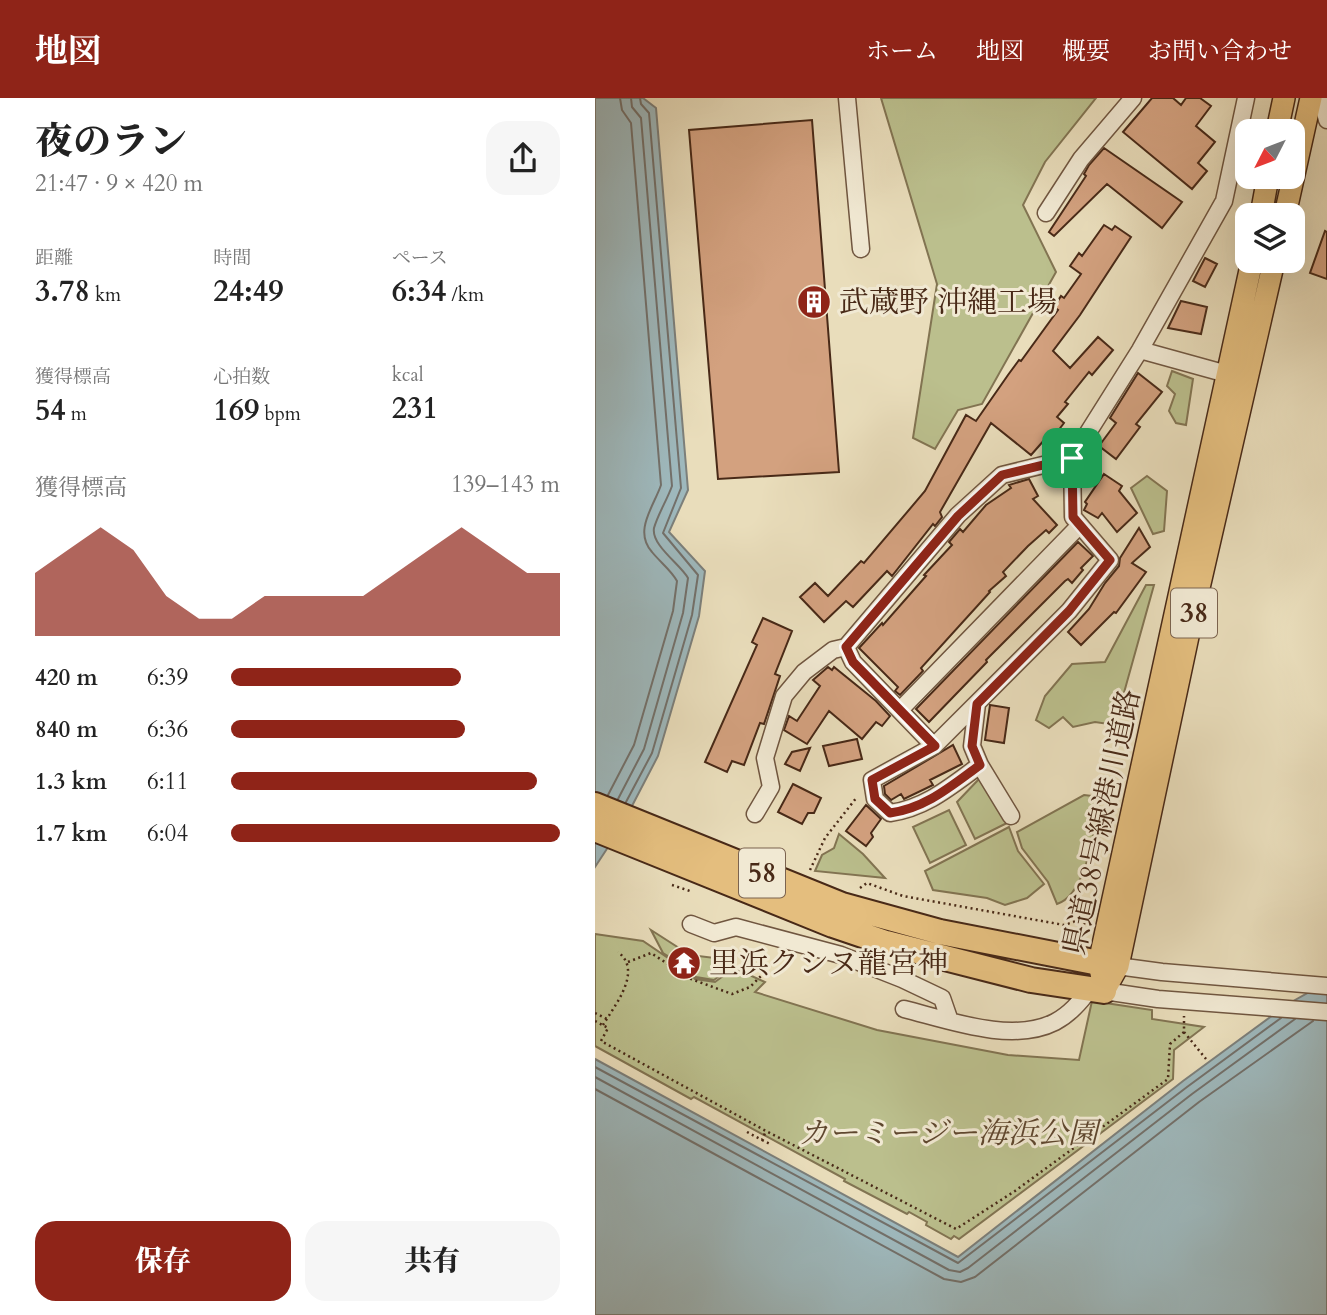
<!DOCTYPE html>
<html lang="ja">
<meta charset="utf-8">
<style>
body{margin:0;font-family:Cardo,"Noto Serif JP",serif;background:#f6f6f6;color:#222;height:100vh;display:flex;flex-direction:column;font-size:26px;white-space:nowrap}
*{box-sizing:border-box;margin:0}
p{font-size:23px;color:#767676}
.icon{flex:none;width:38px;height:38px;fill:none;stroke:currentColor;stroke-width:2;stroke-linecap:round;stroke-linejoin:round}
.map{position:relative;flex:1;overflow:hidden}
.side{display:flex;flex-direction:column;background:#fff;width:595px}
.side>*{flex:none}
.needle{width:46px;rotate:228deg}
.fabs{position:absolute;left:640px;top:21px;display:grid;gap:14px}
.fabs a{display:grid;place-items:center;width:70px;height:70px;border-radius:14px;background:#fff;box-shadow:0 7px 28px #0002;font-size:35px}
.pin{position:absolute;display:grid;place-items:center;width:60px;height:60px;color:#fff;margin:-30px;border-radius:14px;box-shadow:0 4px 10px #0006}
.round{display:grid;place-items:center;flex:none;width:74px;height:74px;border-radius:21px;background:#f6f6f6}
.overview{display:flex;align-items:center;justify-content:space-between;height:119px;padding:0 35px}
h1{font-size:38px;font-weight:800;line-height:52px}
.stats{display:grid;grid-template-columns:repeat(3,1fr);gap:10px;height:119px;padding:7px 35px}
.stats div{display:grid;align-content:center}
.stats b{font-size:30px;font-weight:800}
.stats small{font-size:19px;font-weight:400}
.stats p{font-size:19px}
.chart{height:196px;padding:14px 35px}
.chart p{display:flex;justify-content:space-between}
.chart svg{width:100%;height:126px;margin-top:7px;fill:#8f2418;opacity:.7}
.button{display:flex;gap:14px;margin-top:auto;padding:14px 35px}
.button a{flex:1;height:80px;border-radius:21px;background:#8f2418;color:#fff;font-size:28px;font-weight:800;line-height:80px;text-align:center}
.button a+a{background:#f6f6f6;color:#222}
ul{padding:0 35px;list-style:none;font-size:23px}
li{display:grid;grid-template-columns:112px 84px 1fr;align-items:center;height:52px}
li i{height:18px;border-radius:9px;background:#8f2418}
header{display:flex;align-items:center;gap:42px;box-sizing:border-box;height:98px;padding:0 35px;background:#8f2418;color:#fff}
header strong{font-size:33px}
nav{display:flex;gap:38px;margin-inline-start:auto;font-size:24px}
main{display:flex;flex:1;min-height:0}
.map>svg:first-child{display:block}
.green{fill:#bbbf8d;stroke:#827452;stroke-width:2}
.water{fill:#9eb8bc;stroke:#7c7f7a;stroke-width:2}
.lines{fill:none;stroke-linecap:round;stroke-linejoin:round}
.shore{stroke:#73706a;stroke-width:2}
.building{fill:#d3a17f;stroke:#482917;stroke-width:2}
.minor-casing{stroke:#705640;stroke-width:19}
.major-casing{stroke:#482917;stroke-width:24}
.highway-casing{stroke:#482917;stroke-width:28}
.path{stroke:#482917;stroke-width:2.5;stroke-dasharray:2 3.5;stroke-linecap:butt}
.minor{stroke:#f1e9d3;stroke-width:16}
.major{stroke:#e4be7e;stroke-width:21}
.highway{stroke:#e4be7e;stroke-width:24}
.route-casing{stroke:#fff;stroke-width:14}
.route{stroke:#8f2418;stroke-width:9}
.labels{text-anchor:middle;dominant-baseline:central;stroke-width:6;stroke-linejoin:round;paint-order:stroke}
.shield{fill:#f1e9d3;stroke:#7b634f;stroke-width:2}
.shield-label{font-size:28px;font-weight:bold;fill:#482917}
.poi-label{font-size:30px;fill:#482917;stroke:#f1e9d3;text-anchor:start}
.street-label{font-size:30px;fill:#482917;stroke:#f1e9d3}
.park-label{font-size:30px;font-style:italic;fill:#5f472f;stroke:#f1e9d3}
</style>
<header>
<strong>地図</strong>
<nav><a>ホーム</a><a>地図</a><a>概要</a><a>お問い合わせ</a></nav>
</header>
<main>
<section class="side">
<div class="overview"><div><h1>夜のラン</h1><p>21:47 · 9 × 420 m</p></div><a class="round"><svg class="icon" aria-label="share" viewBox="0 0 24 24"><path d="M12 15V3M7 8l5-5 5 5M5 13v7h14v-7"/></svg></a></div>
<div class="stats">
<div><p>距離</p><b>3.78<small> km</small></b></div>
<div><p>時間</p><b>24:49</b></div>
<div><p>ペース</p><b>6:34<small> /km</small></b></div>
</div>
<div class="stats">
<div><p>獲得標高</p><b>54<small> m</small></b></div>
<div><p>心拍数</p><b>169<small> bpm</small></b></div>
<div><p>kcal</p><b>231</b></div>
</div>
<div class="chart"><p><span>獲得標高</span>139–143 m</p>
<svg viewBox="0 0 160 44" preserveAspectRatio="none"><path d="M0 44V22L10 14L20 6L30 14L40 30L50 38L60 38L70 30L80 30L90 30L100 30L110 22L120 14L130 6L140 14L150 22L160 22V44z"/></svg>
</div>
<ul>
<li><b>420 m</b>6:39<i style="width:70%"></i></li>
<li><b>840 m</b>6:36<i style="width:71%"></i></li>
<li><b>1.3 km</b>6:11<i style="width:93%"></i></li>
<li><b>1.7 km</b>6:04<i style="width:100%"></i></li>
</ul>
<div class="button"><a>保存</a><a>共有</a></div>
</section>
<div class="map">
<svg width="732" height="1217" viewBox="0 0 732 1217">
<rect width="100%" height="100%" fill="#e9ddbb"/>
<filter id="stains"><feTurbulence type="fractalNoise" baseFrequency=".00286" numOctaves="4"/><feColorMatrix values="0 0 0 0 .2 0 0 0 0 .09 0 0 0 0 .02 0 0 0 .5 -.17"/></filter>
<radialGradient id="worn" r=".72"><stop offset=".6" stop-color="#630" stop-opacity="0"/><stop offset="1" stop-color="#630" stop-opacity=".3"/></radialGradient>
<path class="green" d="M286,0H501L450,64L428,107L461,174L387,306L363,312L340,351L318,340L342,186Z
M577,273L598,281L591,327L581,325L574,313L580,296L572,288Z
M552,378L572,393L569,433L558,436L536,390Z
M551,487H559L520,627L500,624L478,629L468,619L454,630L441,622L450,598L477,566L510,564Z
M385,680L412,725L380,741L362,704Z
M489,697L506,699C499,728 493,796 462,806L453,784L427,750L422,734Z
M354,712L371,747L335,765L318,729Z
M414,729L423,753L449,786L432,800L410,807L392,800L338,792L330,773Z
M244,736L268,756L290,780L220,773L227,757L239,750Z
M56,832L95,857L137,862L136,869L119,882L101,879L97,873L68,855Z
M0,836L48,843L95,875L100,881L120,884L139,870L170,884L160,894L282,932L413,957L484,962L497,903L557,912V921L609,929L579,952L578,981L364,1141L359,1138L356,1141L331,1127L332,1124L314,1114L312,1116L249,1083L250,1081L99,999L96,1001L0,948Z"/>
<path class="water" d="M0,0H48L61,10L93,392L74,434L110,473L104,518L63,658L25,731L0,769Z
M732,884V1217H0V961L363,1159L588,983L693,906Z"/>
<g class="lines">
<path class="shore" d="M13,697L39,647L78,513L82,483C76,472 65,464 57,454C38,433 59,408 66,387L36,25L27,12L25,0
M23,701L49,651L88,515L93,480C85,466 56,447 59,430C63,416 72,402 77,388L46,20L37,9L36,0
M31,704L57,655L97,517L103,477L68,435L86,390L54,15L46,6L45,0
M0,969L363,1165L592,989L686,920
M0,979L354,1172L365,1174L373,1170L597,996L700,921
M0,991L349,1181L366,1184L380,1179L604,1004L718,923"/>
</g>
<path class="building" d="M557,0H578L586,7L591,0H605L616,8L601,28L620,44L603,65L612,73L597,91L528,34Z
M217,22L244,374L123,381L94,32Z
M509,50L587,104L567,130L512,86L459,138L454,134L491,78L489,76L494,67Z
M509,127L517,132L520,128L536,139L485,217L458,253L475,270L503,239L518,252L497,277L494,274L470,304L473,306L462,319L469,325L456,342L451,340L436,357L396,325L345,414L347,419L340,428L338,426L297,478L292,473L258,509L251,503L229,524L205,499L220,485L233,498L266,463L269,465L330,393L371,317L381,323L413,277L424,262L426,263L463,212L459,209L466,198L469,200L486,176L475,168L484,155L487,158Z
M730,133L732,134V181L715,175Z
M610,160L622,166L610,189L598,183Z
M586,203L612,209L606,236L573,230Z
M543,275L567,294L541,326L545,329L521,361L504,348L521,325L515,320Z
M509,376L527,388L524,393L542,415L522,434L507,415L503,420L489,412L492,406L490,404Z
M434,381L443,398L438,401L462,427L454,435L451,432L433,448L408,474L411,478L394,493L395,494L326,570L328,573L305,597L300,593L303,589L264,550L287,525L288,527L331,478L329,477L357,447L354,444L365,431L368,434L391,407L416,390L414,387Z
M544,430L555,449L537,465L551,474L521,515L519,514L486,547L473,534L494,511L510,485L524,468L525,460Z
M483,444L498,458L486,470L488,472L477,485L473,481L470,483L391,562L392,564L334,624L321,611Z
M168,520L197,533L180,576L185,578L169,626L165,625L149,667L137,663L132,674L110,664L162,547L157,544Z
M233,569L237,572L239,569L281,603L295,618L287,628L281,624L267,641L234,613L212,646L189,632L194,618L202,623L225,588L218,582Z
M395,607L414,610L409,645L390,642Z
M262,641L267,661L234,668L228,648Z
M358,647L367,666L335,682L338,687L309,701L306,696L296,702L290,696L289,688Z
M215,650L205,673L190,666L197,654Z
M198,686L226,700L219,715H213L207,726L183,714Z
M271,707L286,721L276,735L278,739L271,748L251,733Z"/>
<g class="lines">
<g class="minor-casing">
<path id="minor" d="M252,0L266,151
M726,0L732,22
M451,115L486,61L538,0
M545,252L632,276
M477,360L545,252L629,103L651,0
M251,549L258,564L339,648
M382,606L377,648L385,667L416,718
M305,612L485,427
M160,716L176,689L170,660L189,598L209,574L238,552L251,549L363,417L407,377L477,360L478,419L515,462L474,513L339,648L277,682L280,701L295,715C331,710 356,688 385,667
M96,826L119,835L141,829L246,857L307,881L347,900L355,923
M515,867L567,874L732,888
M509,893L563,901L732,914
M309,911C353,922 417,946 460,924C475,916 485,904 495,891"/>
</g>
<g class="major-casing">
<path id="major" d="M682,33L689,0
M666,117L673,79
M690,117L716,0
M507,880L504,865L657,163
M509,893L523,868L595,529L679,163"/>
</g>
<g class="highway-casing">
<path id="highway" d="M0,707L247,807L345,834L504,865
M0,731L238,827L291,845L436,882L509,893"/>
</g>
<path class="path" d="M215,772L230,740L262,699
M77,787L95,793
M265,790L272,785L308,798L469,827L481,823L492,826
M33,864L56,855L96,881L137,896L155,889L168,876
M0,915L12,921
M0,923L13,930L6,943L171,1033L361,1131L420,1093L573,981L575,946L589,934V918
M8,927C20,907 48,873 23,854
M589,934L611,961
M152,1034L167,1042L171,1033
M167,1042L175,1046"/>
<use href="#minor" class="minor"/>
<use href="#major" class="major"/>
<use href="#highway" class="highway"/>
</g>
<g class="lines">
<g class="route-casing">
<path id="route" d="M477,360L478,419L515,462L474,513L382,606L377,648L385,667C356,688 331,710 295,715L280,701L277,682L340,648L258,564L251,549L363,418L407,377Z"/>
</g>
<use href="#route" class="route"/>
</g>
<defs>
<g id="building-disc" transform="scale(1.75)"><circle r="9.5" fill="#8f2418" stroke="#f1e9d3"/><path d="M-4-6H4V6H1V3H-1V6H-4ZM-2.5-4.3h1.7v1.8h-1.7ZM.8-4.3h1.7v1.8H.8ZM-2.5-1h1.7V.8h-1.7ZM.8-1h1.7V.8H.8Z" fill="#fff"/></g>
<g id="temple-disc" transform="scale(1.75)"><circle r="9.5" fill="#8f2418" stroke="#f1e9d3"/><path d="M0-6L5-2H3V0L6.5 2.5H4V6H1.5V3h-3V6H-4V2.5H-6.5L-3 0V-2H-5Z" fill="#fff"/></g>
</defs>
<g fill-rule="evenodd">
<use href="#building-disc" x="219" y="204"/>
<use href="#temple-disc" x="89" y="865"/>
</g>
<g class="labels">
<g class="shield">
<rect x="576" y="490.5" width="46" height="49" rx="5"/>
<rect x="144" y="750.5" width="46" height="49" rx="5"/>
</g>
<g class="shield-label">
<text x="599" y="515">38</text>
<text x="167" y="775">58</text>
</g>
<g class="poi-label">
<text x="244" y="204">武蔵野 沖縄工場</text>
<text x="114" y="865">里浜クシヌ龍宮神</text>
</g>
<g class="street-label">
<text transform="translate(507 724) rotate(-78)">県道38号線港川道路</text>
</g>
<g class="park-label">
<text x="353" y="1035">カーミージー海浜公園</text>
</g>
</g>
<rect width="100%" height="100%" filter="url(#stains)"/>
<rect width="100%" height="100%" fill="url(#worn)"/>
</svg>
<div class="fabs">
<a><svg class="needle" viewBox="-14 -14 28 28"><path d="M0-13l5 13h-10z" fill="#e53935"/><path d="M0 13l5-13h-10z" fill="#767676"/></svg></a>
<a><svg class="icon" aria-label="layers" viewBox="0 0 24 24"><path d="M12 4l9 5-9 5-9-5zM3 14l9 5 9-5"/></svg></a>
</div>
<div class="pin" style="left:477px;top:360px;background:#1e9e55"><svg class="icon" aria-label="arrive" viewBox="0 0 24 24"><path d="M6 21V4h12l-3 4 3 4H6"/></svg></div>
</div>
</main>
